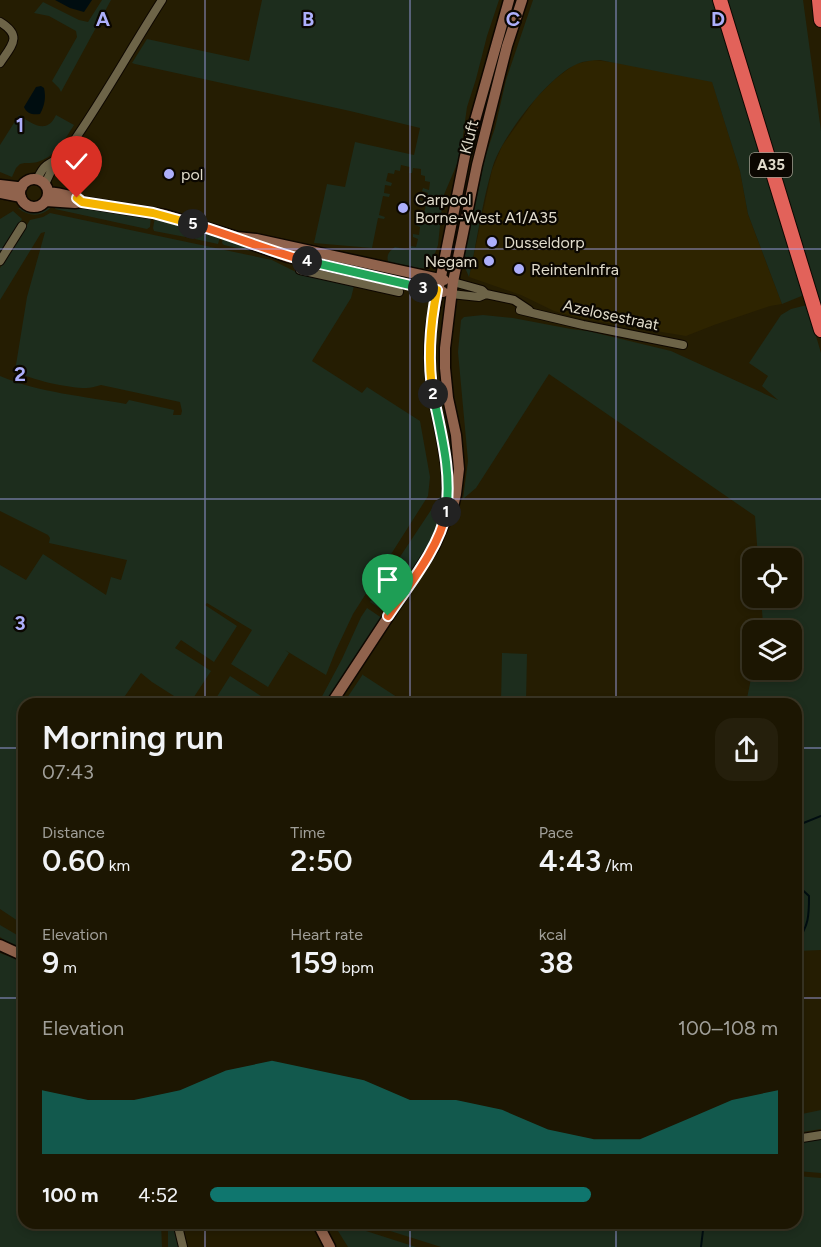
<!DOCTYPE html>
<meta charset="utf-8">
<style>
body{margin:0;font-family:Figtree,sans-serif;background:#251f0c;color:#f1f3f6;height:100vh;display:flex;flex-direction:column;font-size:22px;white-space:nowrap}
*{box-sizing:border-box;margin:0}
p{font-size:20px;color:#a09f99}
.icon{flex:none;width:33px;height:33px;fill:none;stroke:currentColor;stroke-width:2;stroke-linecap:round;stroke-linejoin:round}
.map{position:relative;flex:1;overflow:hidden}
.drawer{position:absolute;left:18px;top:698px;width:784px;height:531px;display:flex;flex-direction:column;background:#1c1602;border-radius:18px;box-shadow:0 3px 9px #0003,0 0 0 2px #3a3524}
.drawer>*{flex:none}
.buttons{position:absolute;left:742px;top:548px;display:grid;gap:12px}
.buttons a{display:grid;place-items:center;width:60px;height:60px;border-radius:12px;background:#1c1602;box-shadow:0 3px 9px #0003,0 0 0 2px #3a3524;font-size:30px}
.pin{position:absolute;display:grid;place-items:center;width:51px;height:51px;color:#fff;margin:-62px -26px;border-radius:50% 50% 50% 0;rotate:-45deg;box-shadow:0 0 6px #0007}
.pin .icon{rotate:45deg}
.km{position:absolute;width:30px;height:30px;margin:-15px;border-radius:50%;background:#222;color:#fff;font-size:16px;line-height:30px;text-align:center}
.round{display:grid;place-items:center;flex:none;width:63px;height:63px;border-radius:18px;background:#251f0c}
.head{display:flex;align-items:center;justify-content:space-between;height:102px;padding:0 24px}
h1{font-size:33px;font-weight:600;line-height:45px}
.stats{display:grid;grid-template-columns:repeat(3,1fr);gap:9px;height:102px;padding:6px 24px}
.stats div{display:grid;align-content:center}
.stats b{font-size:30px;font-weight:600}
.stats small{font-size:16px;font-weight:400}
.stats p{font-size:16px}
.chart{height:168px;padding:12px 24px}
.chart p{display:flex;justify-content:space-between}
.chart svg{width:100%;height:108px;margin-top:6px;fill:#0f766e;opacity:.7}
ul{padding:0 24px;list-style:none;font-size:20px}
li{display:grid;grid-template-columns:96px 72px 1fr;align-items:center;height:45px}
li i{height:15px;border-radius:8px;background:#0f766e}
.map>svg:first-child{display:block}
.built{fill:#2e2400}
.green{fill:#1d2d1d}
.water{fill:#000d10}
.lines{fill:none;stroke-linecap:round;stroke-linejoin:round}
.stream{stroke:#000d10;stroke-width:2}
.street-casing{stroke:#0e0700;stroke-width:10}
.secondary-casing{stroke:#0e0700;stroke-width:13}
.highway-casing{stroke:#0e0700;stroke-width:16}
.street{stroke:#6d6448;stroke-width:8}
.secondary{stroke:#90634d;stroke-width:10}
.highway{stroke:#e2625a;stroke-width:14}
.split-1-casing{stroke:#fff;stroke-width:12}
.split-2-casing{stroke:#fff;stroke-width:12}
.split-3-casing{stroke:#fff;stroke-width:12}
.split-4-casing{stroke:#fff;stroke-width:12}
.split-5-casing{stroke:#fff;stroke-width:12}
.split-6-casing{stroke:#fff;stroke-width:12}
.split-1{stroke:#f0652b;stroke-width:8}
.split-2{stroke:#22a559;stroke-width:8}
.split-3{stroke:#f5b400;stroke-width:8}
.split-4{stroke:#22a559;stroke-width:8}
.split-5{stroke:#f0652b;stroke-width:8}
.split-6{stroke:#f5b400;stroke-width:8}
.grid{fill:none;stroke:#adaffb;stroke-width:1.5;stroke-opacity:0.55}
.poi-dot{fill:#adaffb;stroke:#0b0701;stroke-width:2}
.labels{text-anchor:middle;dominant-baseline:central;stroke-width:4.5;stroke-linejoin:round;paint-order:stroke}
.shield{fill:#0b0701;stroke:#a09b8e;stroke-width:1.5}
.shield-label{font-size:15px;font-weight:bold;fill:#e0dbcb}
.street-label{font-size:16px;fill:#e0dbcb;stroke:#0b0701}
.poi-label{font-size:16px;fill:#e0dbcb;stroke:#0b0701;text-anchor:start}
.grid-label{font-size:20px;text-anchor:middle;font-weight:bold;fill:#adaffb;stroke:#0b0701;stroke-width:4.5;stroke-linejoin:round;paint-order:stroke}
</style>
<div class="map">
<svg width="821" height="1247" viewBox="0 0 821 1247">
<rect width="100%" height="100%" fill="#251d02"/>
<path class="built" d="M593,60L620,63L712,81L740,171L748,214L782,304L770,306L714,325L686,336L583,319L554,311L521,295L469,277L492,170L502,146L536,98L555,79L575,64Z"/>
<path class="green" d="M102,0H111L61,92L59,88L52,81L77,37L76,31L49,16L34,13L43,2L79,20L88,22Z
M262,0H499L487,36L476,79L467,107L460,157L443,197L438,245L430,267C417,272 404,261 390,265C385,257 388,252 395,247L409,250L411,246L416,247L418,239L413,237V234L419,235L420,227L415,225L416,223L421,224L423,216L417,214L418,211L424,213L426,205L420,203V200L426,202L428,193L422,191L423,188L429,190L430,182L425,181V176L421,175V169L413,168L412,173H409L410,167L401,165L400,171L395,170L394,174L388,173L386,181L392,183L391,186L385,185L384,193L390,194L389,197L383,196L379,215L385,217L384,219L378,218L372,248L314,243L327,184L345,187L355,142L414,155L420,128L350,111L135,64L132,63L147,39L249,61Z
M533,0H714L804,295L782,304L748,214L740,171L712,82L600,60C592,60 584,61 577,64C548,76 500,139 492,169C482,203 477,241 469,277L463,263L485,157L495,128L506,80Z
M725,0H803L821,131V314Z
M19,115C32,124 47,135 56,115L74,125C65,139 57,155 40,161C34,164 26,162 20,164L16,168L12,177L0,172V145Z
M54,204C44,217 30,218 18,208L24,207L36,210Z
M57,204L81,206L151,216L150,227L147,229L55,209Z
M13,211L22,219L0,255V219Z
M50,213L272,260L296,272L354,286L351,298L312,361L362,393L367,387L420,421L430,477L428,496L353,614L336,650L326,675L285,650L289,653L268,687L231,664L252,630L207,603L205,605L237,626L214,662L181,640L175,648L211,671L190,703H185L152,682L141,673L120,703L24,704V925L0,909V565L26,580L43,554L106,595L111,577L121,580L127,560L49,543L50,538L48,535L0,511V376C40,393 84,396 126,404L129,400L174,410L173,415H181L182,411L180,402L101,385C96,386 91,388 86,388C67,388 32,380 15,371L27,297L45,232L41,233L0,300V268L30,220L43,217Z
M155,217L194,229L191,238L154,231L153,228Z
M196,230L220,237L218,244L195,239Z
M223,238L269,253L268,255L224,245L222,243Z
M807,305L821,353V950L797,951L796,704L746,703L753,669H792V630H762L763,624L761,597H792V558H758L755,516L549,374L476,488L463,499L468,461L458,352L461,320L464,317L483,315L513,318L571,329L588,331L671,351L778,400L762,386L768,376L749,363L781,315L791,309Z
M443,492C445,531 407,580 386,612L370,602Z
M367,608L382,618L326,703L318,704L342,659L361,617Z
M502,653L527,654L526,702H501Z
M363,674V675L406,703L343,704Z
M230,676L267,700L264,703H213Z
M0,925L24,939V949L7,942L0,937Z
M0,953L24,962V1222L161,1223L162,1247H0Z
M821,1110V1129L797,1133V1115Z
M821,1138V1173L797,1171V1143Z
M797,1176L821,1178V1247H441L365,1223L796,1222Z
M168,1223H174L179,1247H168Z
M333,1223H341L416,1247H348Z"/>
<path class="water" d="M55,0H92L84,12L70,8Z
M41,86L44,88C46,97 45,105 40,114C33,115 27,114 24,107L36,87Z"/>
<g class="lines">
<path class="stream" d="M796,826L821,816
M796,884L809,896C809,915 809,927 796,942
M701,1247L704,1222"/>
<g class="street-casing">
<path id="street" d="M0,22C23,36 12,45 0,63
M37,180C39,175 43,168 47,165C58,158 64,156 71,145C104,98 131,48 162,0
M45,184L53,167V163
M302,257L300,270L399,292
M0,261L22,226
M453,282L482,290L486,294L514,300L529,310
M451,294L479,297L486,294
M520,310L583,325L683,345
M796,1139L821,1135
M177,1222L183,1247"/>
</g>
<g class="secondary-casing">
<path id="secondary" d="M20 193a14 14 0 1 1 28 0a14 14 0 1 1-28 0Z
M0,185L17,187H22
M48,192C60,193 72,195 82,202
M0,193L21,197
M46,201L75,203L82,202L165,215L237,237L256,239L444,280
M251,244L288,257L443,292
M445,515C453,470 439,431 432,387C429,367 429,347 431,327L465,156L509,0
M331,704L434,547L444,524L452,511L456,494L459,469L456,435L448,398L445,368V348L453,282L477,165L507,46L522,0
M0,945L24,956
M317,1222L330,1247"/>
</g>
<g class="highway-casing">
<path id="highway" d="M720,0L821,330
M819,0L821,20"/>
</g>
<use href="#street" class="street"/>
<use href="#secondary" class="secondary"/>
<use href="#highway" class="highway"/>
</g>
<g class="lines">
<g class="split-1-casing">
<path id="split-1" d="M388,616C408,586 440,547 446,512"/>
</g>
<g class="split-2-casing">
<path id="split-2" d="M433,394C441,434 452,472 446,512"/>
</g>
<g class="split-3-casing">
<path id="split-3" d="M423,288L437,290C430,325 427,359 433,394"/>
</g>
<g class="split-4-casing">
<path id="split-4" d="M307,261L423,288"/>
</g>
<g class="split-5-casing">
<path id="split-5" d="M193,224C232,235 268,251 307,261"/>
</g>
<g class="split-6-casing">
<path id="split-6" d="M77,198L82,202L153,213L193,224"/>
</g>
<use href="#split-1" class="split-1"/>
<use href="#split-2" class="split-2"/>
<use href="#split-3" class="split-3"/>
<use href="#split-4" class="split-4"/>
<use href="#split-5" class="split-5"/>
<use href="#split-6" class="split-6"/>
</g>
<path class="grid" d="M205,0V704M410,0V704M616,0V704M0,249H821M0,499H821M0,748H24M796,748H821M0,998H24M796,998H821M205,1222V1247M410,1222V1247M616,1222V1247"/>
<g class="poi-dot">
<circle cx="169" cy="174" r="6"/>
<circle cx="403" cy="208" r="6"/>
<circle cx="492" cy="242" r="6"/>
<circle cx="489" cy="261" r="6"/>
<circle cx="519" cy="269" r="6"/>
</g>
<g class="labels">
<rect class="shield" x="750" y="153" width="42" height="24" rx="4.5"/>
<g class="shield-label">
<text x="771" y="165">A35</text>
</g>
<g class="street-label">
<text transform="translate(469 137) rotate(-76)">Kluft</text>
<text transform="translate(611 315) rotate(12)">Azelosestraat</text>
</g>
<g class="poi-label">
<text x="181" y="174">pol</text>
<text x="415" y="199">Carpool<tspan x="415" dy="18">Borne-West A1/A35</tspan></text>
<text x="504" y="242">Dusseldorp</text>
<text x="477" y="261" text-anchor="end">Negam</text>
<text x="531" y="269">ReintenInfra</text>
</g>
</g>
<g class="grid-label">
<text x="103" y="26">A</text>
<text x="308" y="26">B</text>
<text x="513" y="26">C</text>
<text x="718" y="26">D</text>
<text x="20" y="132">1</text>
<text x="20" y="381">2</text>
<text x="20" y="630">3</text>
</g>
</svg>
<div class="buttons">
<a><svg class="icon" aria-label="locate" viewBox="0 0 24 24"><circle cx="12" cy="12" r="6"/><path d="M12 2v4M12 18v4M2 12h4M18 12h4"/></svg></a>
<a><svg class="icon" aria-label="layers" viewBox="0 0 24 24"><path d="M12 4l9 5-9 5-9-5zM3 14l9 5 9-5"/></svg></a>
</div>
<div class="pin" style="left:388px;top:616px;background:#1e9e55"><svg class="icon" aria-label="arrive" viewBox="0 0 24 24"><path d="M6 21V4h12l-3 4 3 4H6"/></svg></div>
<div class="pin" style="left:77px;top:198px;background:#d93025"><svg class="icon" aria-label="check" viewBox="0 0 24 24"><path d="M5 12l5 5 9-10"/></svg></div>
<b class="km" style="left:446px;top:512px">1</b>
<b class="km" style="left:433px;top:394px">2</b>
<b class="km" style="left:423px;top:288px">3</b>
<b class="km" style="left:307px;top:261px">4</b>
<b class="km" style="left:193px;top:224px">5</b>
<section class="drawer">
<div class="head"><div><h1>Morning run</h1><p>07:43</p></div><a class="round"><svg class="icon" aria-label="share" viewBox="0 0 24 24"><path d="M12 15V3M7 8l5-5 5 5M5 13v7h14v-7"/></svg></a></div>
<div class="stats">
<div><p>Distance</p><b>0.60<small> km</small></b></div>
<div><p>Time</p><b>2:50</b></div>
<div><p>Pace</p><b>4:43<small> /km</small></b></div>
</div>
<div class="stats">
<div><p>Elevation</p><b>9<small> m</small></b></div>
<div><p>Heart rate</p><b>159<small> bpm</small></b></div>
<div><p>kcal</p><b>38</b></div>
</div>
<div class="chart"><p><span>Elevation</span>100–108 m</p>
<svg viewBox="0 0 160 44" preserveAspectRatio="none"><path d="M0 44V18L10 22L20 22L30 18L40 10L50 6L60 10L70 14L80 22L90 22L100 26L110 34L120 38L130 38L140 30L150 22L160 18V44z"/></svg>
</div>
<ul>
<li><b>100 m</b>4:52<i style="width:67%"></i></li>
</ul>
</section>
</div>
